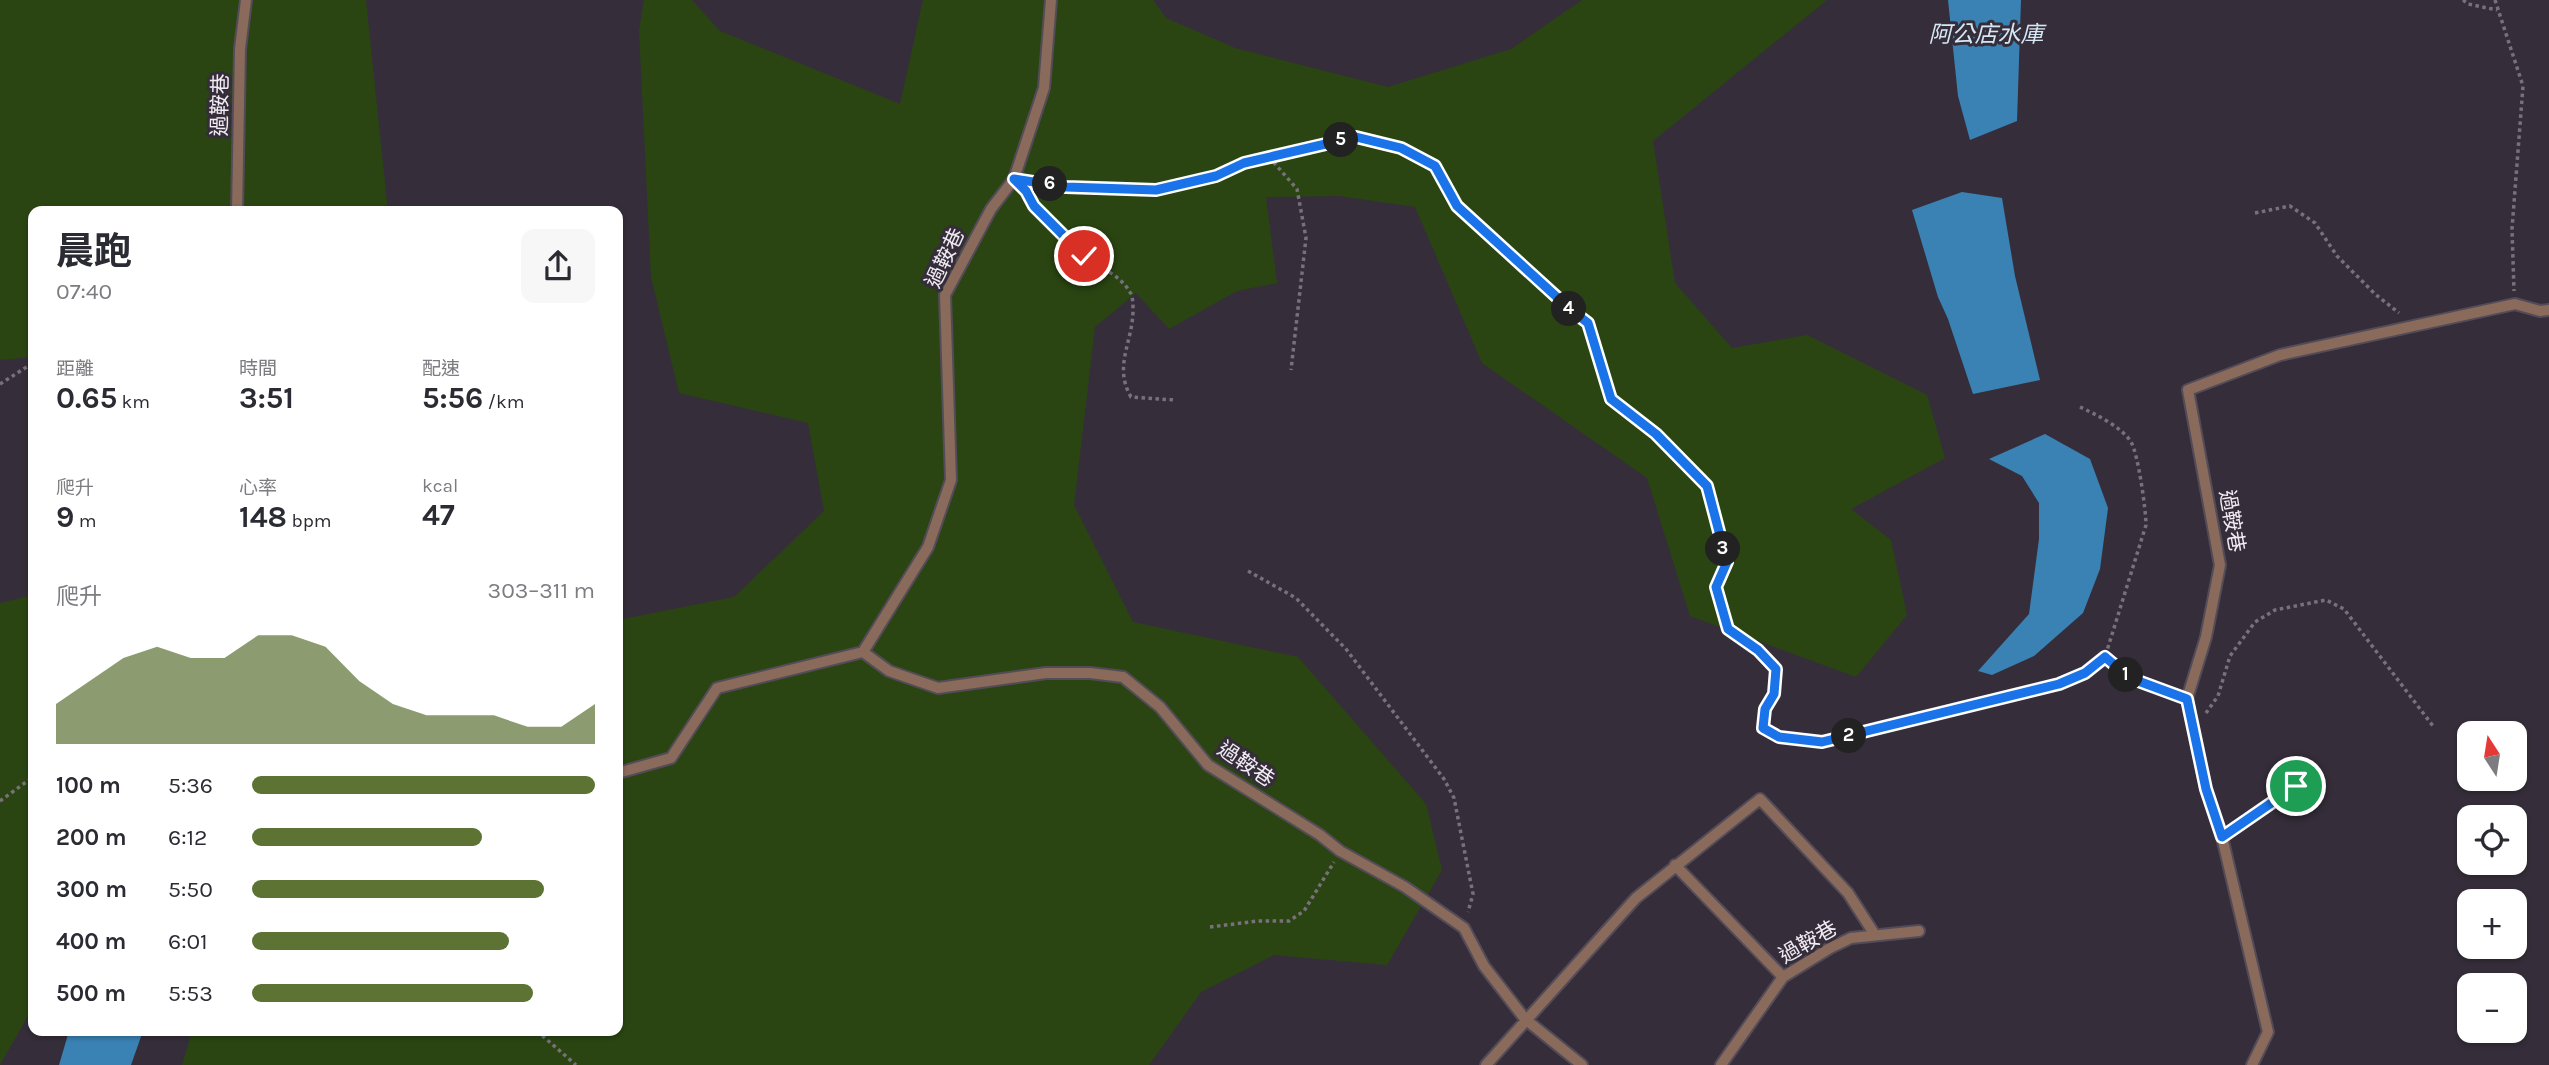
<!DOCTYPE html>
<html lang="zh-TW">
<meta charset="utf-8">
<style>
body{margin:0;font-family:Karla,"Noto Sans TC",sans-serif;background:#f7f7f7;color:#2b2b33;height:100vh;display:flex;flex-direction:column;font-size:26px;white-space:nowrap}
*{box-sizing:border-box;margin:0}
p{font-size:23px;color:#7c7c81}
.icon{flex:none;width:38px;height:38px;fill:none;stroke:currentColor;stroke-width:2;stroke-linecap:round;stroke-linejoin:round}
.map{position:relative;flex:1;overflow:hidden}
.sheet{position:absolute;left:28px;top:206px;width:595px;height:830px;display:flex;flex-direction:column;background:#fff;border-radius:14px;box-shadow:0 2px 5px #0004}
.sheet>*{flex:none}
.needle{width:46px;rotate:348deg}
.tools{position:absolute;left:2457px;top:721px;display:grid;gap:14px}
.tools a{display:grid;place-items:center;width:70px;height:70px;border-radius:14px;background:#fff;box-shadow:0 2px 5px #0004;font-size:35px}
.pin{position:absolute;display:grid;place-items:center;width:60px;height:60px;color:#fff;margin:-30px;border:4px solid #fff;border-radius:50%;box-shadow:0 2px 7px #0007}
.km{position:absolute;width:35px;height:35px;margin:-18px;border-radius:50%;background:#222;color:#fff;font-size:19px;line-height:35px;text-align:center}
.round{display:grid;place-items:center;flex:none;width:74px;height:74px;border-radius:14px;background:#f7f7f7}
.overview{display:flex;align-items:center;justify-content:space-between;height:119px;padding:0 28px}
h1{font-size:38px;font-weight:700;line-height:52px}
.figures{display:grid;grid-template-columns:repeat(3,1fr);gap:10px;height:119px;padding:7px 28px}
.figures div{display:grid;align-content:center}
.figures b{font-size:30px;font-weight:700}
.figures small{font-size:19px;font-weight:400}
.figures p{font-size:19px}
.chart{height:196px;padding:14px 28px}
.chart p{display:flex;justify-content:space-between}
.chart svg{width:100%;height:126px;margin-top:7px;fill:#5c7334;opacity:.7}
ul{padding:0 28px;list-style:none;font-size:23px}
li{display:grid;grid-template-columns:112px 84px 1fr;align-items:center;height:52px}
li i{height:18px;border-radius:9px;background:#5c7334}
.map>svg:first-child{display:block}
.green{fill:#2a4512}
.water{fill:#3a82b4}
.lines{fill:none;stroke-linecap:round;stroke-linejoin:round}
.service-casing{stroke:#534c58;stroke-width:14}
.path{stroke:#78717c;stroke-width:3.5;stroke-dasharray:3.5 3.5;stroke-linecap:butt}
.service{stroke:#8a6a5a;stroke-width:10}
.route-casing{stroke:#fff;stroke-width:14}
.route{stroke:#1a73e8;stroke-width:9}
.labels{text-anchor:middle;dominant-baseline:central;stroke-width:6;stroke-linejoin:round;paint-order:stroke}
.street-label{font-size:21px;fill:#f1ecf4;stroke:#352e3a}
.water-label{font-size:23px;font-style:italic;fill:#d5e6f5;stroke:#352e3a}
</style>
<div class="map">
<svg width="2549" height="1065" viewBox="0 0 2549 1065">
<rect width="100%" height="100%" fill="#352e3a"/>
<path class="green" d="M0,0H366L388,212H33V357L0,360Z
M644,0H692L720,31L900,104L923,0H1153L1166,18L1235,48L1388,87L1511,49L1582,0H1827L1653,141L1675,283L1732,348L1807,335L1927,395L1945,458L1851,509L1891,540L1907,615L1856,677L1690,616L1647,478L1482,363L1415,207L1339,196L1266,197L1277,283L1237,291L1169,329L1136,293L1095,327L1074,505L1133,622L1298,657L1426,804L1442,870L1387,965L1274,955L1201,992L1149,1065H182L192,1031H618V620L734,597L824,511L808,423L679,393L651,277L639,30Z
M33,595V1007L0,1065V603Z"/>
<path class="water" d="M1948,0H2021L2017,121L1970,140L1958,96Z
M1962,192L2002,198L2015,276L2040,380L1973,394L1948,319L1938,297L1912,210Z
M2045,434L2090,459L2108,508L2100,569L2083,613L2034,656L1992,675L1978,671L2029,614L2039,539V503L2022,476L1989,459Z
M69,1031H143L131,1065H59Z"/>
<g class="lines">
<g class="service-casing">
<path id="service" d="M237,212L240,49L246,0
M863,652L928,547L951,480L945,295L991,209L1014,179L1044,88L1051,0
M618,773L671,758L717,688L863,652L889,671L938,688L1046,673H1090L1123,677L1160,707L1208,765L1320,835L1340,851L1405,887L1464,928L1484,966L1525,1019L1582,1065
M1675,865L1783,977
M1486,1065L1636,898L1760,799L1848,893L1875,935
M1721,1065L1783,977L1830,948L1851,938L1919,931
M2252,1065L2268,1032L2222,837L2206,789L2187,699L2206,637L2220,565L2188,390L2280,355L2515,304L2540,311L2549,310"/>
</g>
<path class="path" d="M2463,0L2468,4L2497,10
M2495,0L2523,86L2512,229L2514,291
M1269,157L1297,189L1306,238L1291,370
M1027,181L1066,187L1156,190L1216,176L1244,163L1356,137L1401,148L1435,166L1457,206L1571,310L1588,323L1611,399L1656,434L1707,486L1727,562L1716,587L1728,630L1758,650L1775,669L1774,694L1765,709L1763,728C1809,752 1866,737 1912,719L2059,684L2085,673L2105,657L2130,678L2175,695
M1025,190C1039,213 1064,241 1086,257C1102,269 1122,276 1131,294C1133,299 1133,304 1133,310C1133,342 1113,366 1131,397L1175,400
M2255,213L2290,206L2315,223L2337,256L2375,294L2399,313
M0,384L33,363
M2080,407C2095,414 2122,427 2131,442C2138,453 2146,510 2146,525L2105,657
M1248,571L1296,598L1346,649L1444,779L1454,798L1473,894L1468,912
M2206,713L2218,696L2230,656L2255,622L2275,610L2326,600L2344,609L2433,726
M0,801L33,777
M2235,828L2296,786
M1210,927L1258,921H1289L1304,911L1334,862
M537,1031L576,1065"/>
<use href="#service" class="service"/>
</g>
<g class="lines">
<g class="route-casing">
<path id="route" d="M1084,256L1034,206L1026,191L1014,179L1066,187L1156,190L1216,176L1244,163L1356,137L1401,148L1435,166L1457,206L1571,310L1588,323L1611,399L1656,434L1707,486L1727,562L1716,587L1728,629L1758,650L1776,669L1774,694L1765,709L1763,728L1779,737L1822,742L2059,684L2085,673L2105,657L2130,678L2187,699L2206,789L2222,837L2296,786"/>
</g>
<use href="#route" class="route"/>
</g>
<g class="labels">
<g class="street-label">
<text transform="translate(220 105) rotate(-89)">過鞍巷</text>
<text transform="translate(945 258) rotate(-65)">過鞍巷</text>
<text transform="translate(2232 521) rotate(80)">過鞍巷</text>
<text transform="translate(1246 764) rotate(34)">過鞍巷</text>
<text transform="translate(1808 942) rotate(-30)">過鞍巷</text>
</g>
<g class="water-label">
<text x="1986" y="34">阿公店水庫</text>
</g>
</g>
</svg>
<div class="tools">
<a><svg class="needle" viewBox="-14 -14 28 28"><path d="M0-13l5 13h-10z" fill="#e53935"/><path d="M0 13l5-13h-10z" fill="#7c7c81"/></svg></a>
<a><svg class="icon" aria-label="locate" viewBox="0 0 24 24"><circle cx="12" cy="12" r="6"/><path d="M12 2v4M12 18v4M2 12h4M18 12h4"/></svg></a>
<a>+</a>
<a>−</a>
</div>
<div class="pin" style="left:2296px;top:786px;background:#1e9e55"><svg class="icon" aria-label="arrive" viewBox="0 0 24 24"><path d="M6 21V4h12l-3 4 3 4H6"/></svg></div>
<div class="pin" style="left:1084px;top:256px;background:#d93025"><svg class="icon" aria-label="check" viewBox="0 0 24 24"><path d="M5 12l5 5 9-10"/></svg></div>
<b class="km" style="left:2126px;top:675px">1</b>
<b class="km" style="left:1849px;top:736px">2</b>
<b class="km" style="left:1723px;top:549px">3</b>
<b class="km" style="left:1569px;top:309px">4</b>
<b class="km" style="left:1341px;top:140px">5</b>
<b class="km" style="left:1050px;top:184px">6</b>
<section class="sheet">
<div class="overview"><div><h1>晨跑</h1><p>07:40</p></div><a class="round"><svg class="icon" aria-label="share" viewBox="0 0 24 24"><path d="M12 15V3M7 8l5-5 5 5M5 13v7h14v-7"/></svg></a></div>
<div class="figures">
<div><p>距離</p><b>0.65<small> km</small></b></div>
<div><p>時間</p><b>3:51</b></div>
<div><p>配速</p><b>5:56<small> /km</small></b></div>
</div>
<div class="figures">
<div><p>爬升</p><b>9<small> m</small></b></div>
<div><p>心率</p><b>148<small> bpm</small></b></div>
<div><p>kcal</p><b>47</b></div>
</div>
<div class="chart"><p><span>爬升</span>303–311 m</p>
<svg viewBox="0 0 160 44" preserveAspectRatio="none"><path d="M0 44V30L10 22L20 14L30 10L40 14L50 14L60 6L70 6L80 10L90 22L100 30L110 34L120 34L130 34L140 38L150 38L160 30V44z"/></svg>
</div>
<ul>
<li><b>100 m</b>5:36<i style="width:100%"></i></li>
<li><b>200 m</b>6:12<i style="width:67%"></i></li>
<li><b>300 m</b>5:50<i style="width:85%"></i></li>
<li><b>400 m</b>6:01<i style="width:75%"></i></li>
<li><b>500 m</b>5:53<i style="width:82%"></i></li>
</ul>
</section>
</div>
